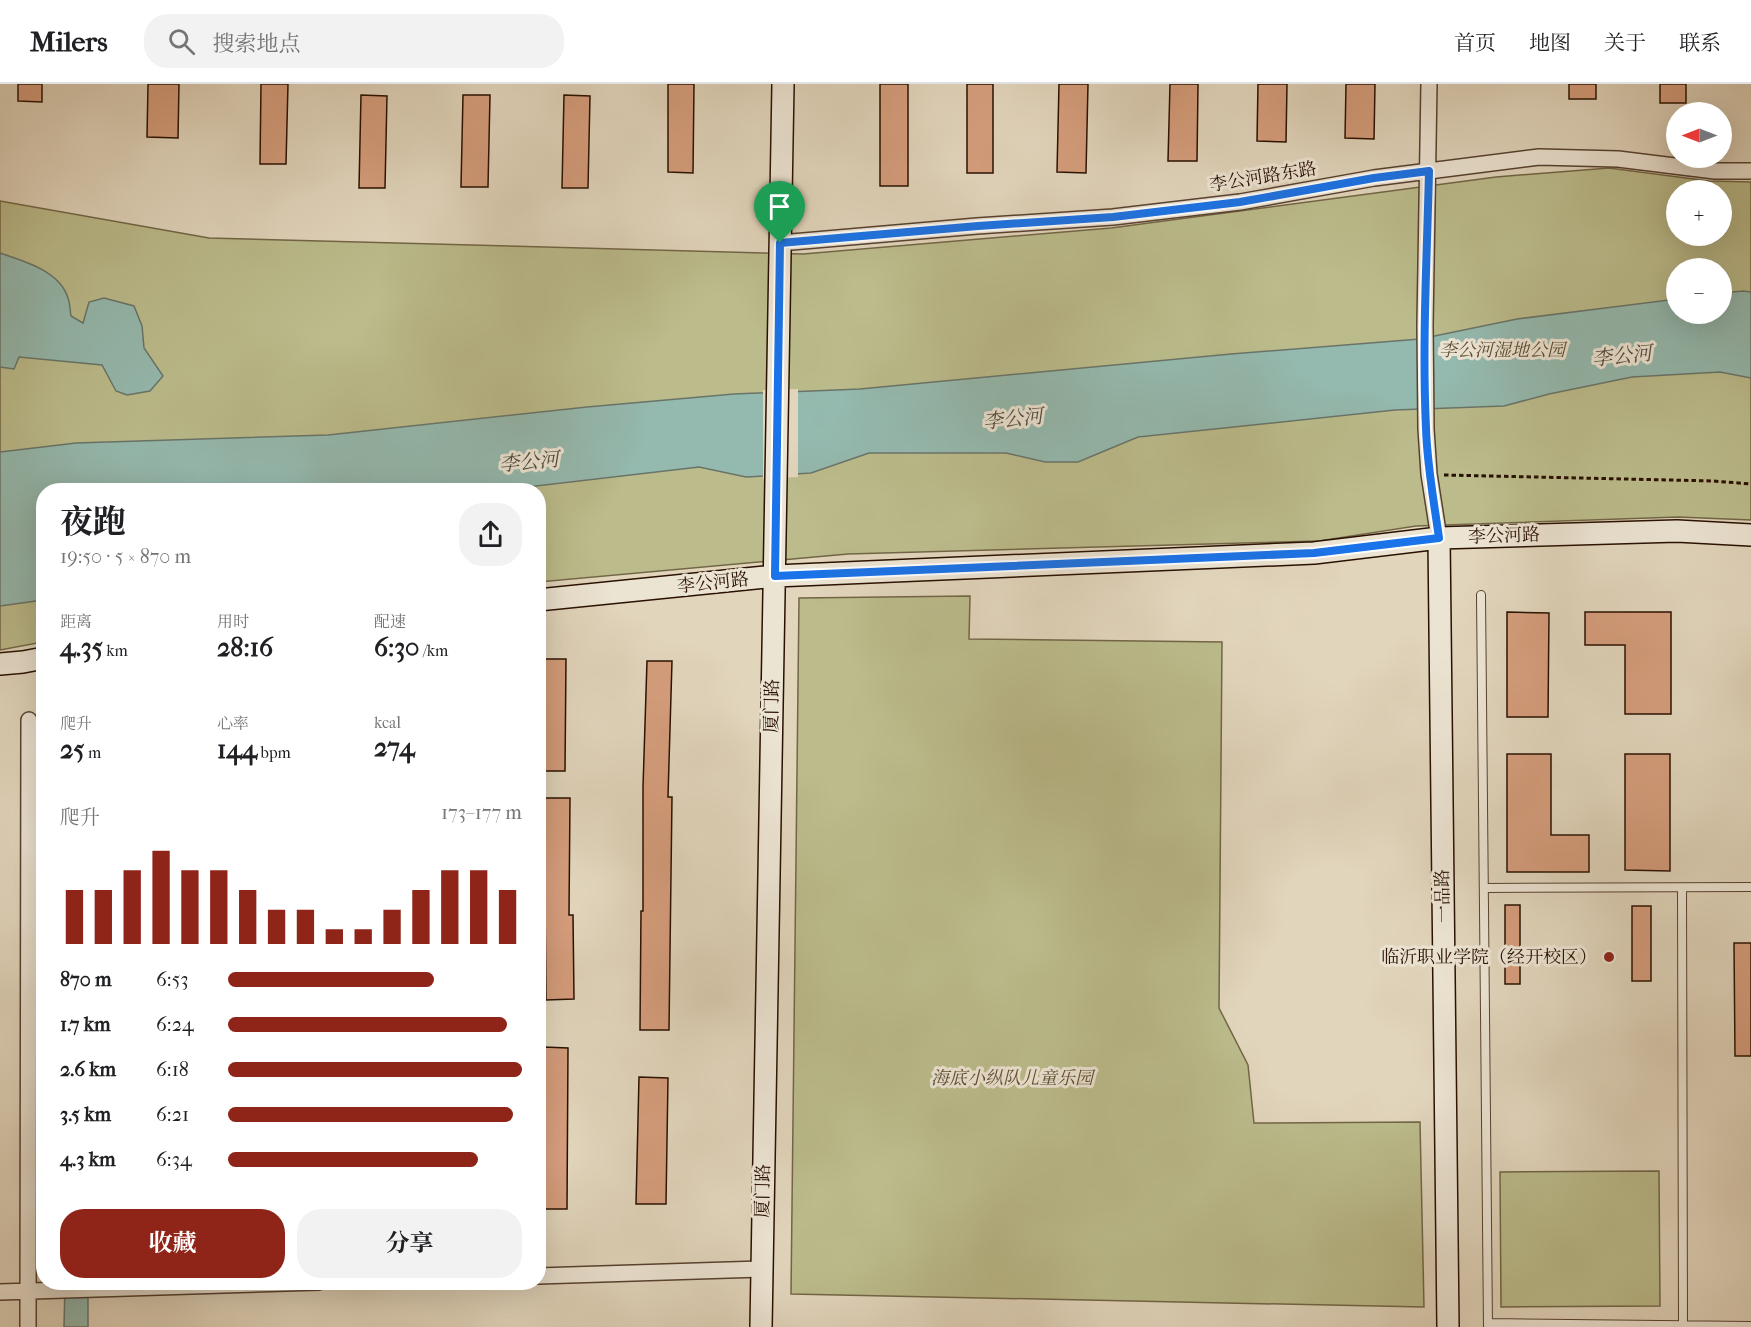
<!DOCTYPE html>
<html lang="zh">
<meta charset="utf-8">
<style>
body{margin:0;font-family:"IM FELL French Canon","Noto Serif SC",serif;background:#f2f2f2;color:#202124;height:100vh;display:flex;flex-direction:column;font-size:22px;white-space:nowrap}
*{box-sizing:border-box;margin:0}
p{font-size:20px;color:#757577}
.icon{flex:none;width:33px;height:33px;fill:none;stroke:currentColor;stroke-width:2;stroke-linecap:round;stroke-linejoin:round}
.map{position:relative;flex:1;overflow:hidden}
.details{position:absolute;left:36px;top:399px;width:510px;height:807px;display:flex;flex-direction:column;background:#fff;border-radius:24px;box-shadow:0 6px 24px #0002}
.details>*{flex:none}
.needle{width:39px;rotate:270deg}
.tools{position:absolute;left:1666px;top:18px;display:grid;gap:12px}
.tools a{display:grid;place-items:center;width:66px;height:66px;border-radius:50%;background:#fff;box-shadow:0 6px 24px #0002;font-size:30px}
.pin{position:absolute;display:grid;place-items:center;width:51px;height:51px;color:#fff;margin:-62px -26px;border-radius:50% 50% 50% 0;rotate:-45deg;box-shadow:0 0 6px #0007}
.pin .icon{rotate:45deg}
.round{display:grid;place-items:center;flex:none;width:63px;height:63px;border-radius:24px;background:#f2f2f2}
.head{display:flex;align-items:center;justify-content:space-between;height:102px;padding:0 24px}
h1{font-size:33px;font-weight:700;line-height:45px}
.metrics{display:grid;grid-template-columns:repeat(3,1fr);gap:9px;height:102px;padding:6px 24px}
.metrics div{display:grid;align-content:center}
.metrics b{font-size:26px;font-weight:700}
.metrics small{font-size:16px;font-weight:400}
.metrics p{font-size:16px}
.chart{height:168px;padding:12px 24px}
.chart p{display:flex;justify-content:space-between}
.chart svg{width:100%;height:108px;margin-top:6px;stroke:#8f2418;stroke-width:6}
.primary-button{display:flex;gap:12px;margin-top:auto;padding:12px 24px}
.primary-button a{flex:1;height:69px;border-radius:24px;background:#8f2418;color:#fff;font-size:24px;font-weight:700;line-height:69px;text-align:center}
.primary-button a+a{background:#f2f2f2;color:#202124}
ul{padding:0 24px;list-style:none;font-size:20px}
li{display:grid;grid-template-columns:96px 72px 1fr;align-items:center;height:45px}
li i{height:15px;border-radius:8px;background:#8f2418}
header{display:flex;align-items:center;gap:36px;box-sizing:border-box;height:84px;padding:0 30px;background:#fff;border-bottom:2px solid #e0e0e0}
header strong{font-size:28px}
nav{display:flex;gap:33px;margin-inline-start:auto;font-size:21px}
.search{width:420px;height:54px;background:#f2f2f2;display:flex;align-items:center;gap:15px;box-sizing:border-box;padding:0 21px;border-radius:24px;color:#757577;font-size:22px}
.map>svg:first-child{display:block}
.green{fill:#bbbb8b;stroke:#726646;stroke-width:1.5;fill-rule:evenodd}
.water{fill:#94b9ae;stroke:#697569;stroke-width:1.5}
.pier{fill:#e1d5bc}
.building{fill:#d59d7c;stroke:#291001;stroke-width:1.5}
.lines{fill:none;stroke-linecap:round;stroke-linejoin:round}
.lane-casing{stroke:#574130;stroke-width:10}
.street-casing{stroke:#574130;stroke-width:18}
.secondary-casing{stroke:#291001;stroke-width:24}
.path{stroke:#291001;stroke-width:3;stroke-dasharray:4.5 3;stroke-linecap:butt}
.lane{stroke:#ece4d3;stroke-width:8}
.street{stroke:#ece4d3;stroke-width:15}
.secondary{stroke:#ece4d3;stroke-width:21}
.route-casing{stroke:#fff;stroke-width:12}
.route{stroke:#1a73e8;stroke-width:8}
.poi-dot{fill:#8f2418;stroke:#ece4d3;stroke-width:2}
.labels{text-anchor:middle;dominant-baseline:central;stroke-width:6;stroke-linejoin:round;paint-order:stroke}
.street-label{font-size:18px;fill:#291001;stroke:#ece4d3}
.park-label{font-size:18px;font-style:italic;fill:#5c4c31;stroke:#ece4d3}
.poi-label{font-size:18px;fill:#291001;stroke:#ece4d3;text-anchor:end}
.water-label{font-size:20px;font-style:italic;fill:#4e4b3e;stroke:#ece4d3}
</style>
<header>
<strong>Milers</strong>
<div class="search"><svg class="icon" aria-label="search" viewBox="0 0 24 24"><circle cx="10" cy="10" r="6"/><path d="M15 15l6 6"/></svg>搜索地点</div>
<nav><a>首页</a><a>地图</a><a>关于</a><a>联系</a></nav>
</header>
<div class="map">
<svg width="1751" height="1243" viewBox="0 0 1751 1243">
<rect width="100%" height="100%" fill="#e1d5bc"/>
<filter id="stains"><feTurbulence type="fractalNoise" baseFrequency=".00333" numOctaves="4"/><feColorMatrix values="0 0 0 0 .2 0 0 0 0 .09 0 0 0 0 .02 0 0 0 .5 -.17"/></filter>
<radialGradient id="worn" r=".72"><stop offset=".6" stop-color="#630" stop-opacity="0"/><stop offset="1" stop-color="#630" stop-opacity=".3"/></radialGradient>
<path class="green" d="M1609,84L1709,97L1751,98V436L1678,433L1416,442L1319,457L848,470L539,498L538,406H44L43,558L0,566V117L209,154L803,170L1111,144L1496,93ZM1677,106H1722V152H1677ZM1677,184H1722V230H1677Z
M970,512L969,555L1222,558L1219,924L1248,981L1254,1039L1420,1038L1424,1223L791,1210L799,514Z
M1659,1087L1660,1222L1501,1223L1500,1088Z"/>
<path class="water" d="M0,169C24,177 60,187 68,214C70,219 70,227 71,232L83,239L89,218L104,214L134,222L142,242L144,264L163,292L150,307L127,311L116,307L102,281L19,273L14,285L0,283Z
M1743,207L1751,208V294L1720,288L1632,293L1549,310L1504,322L1395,326L1138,353L1078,378H1045L1006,369H869L811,389L746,393L699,383L502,406H44L43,516L0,522V368L76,359L328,351L587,323L734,310L860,305L1231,270L1420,255L1517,235L1677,215V230H1722V209Z
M65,1199H88V1243H64Z"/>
<path class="pier" d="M798,305V393L763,395V306Z"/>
<path class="building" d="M18,0H42V18L18,17Z
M148,0H179L178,54L147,53Z
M261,0H288L286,80H260Z
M668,0H694L693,89L668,88Z
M880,0H908V102H880Z
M967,0H993V89H967Z
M1059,0H1088L1086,89L1057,88Z
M1170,0H1198L1197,77H1168Z
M1258,0H1287L1286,58L1257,57Z
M1346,0H1375L1374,55L1345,54Z
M1569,0H1596V15H1569Z
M1660,0H1686V19H1660Z
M361,11L387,12L385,104H359Z
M463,11H490L488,103H461Z
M564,11L590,12L588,104H562Z
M1507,528L1549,529L1548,633H1507Z
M1585,528H1671V630H1625V561H1585Z
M543,575H566L565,687H542Z
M647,577H672L668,713H672L669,946H640L641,827H643V703Z
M1507,670H1551V751H1589V788H1507Z
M1625,670H1670V787L1625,786Z
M544,714H570L569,831H573L574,915L546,916Z
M1505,821H1520V900H1505Z
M1632,822H1651V897H1632Z
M1734,859H1751V972H1735Z
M543,963L568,964L567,1125H542Z
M639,993L668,994L666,1120H636Z"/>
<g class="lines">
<g class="lane-casing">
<path id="lane" d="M1481,511L1488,1243
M1484,804L1751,803
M1682,804L1683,1241
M1488,1239L1751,1242"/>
</g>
<g class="street-casing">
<path id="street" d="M1429,0L1425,241L1426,345L1429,390L1439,454
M780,159L977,142L1113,133L1240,118L1374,94L1539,73L1618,75L1715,87H1751
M538,1192L761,1185
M0,1208L319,1198
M28,1243L29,636"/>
</g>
<g class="secondary-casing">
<path id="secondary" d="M1439,454L1448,1243
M538,516L775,492L1314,469L1439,454L1677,447L1751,451
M0,580L23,578L44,574
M761,1243L783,0"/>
</g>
<path class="path" d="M1444,391L1713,397L1751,400"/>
<use href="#lane" class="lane"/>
<use href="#street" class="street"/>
<use href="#secondary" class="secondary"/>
</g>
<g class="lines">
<g class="route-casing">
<path id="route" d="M1429,87C1427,173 1422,259 1426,344C1427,381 1434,418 1439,454L1314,469L775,492L780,159L978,142L1113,133L1240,118L1374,94Z"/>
</g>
<use href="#route" class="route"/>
</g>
<circle class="poi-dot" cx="1609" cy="873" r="6"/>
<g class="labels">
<g class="street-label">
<text transform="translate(1263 93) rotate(-9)">李公河路东路</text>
<text transform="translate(1504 452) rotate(-2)">李公河路</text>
<text transform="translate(713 499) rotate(-6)">李公河路</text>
<text transform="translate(772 622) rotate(-89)">厦门路</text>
<text transform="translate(1443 812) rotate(-91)">一品路</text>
<text transform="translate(763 1107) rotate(-89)">厦门路</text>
</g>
<g class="park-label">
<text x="1502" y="266">李公河湿地公园</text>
<text x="1012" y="994">海底小纵队儿童乐园</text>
</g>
<g class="poi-label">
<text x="1597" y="873">临沂职业学院（经开校区）</text>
</g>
<g class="water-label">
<text transform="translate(1622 272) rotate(-6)">李公河</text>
<text transform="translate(1013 335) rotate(-6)">李公河</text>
<text transform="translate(529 378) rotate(-5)">李公河</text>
</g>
</g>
<rect width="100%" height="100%" filter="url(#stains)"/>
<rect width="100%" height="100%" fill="url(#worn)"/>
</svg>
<div class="tools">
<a><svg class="needle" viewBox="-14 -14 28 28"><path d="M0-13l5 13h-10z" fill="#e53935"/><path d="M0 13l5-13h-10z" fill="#757577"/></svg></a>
<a>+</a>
<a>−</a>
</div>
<div class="pin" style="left:780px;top:159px;background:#1e9e55"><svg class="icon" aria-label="arrive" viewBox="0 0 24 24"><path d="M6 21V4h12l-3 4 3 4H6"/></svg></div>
<section class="details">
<div class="head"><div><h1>夜跑</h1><p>19:50 · 5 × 870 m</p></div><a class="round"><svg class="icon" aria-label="share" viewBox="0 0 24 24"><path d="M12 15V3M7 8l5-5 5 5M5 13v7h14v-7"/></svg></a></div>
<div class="metrics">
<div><p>距离</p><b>4.35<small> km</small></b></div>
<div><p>用时</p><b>28:16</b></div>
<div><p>配速</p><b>6:30<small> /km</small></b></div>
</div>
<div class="metrics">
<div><p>爬升</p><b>25<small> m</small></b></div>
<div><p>心率</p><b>144<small> bpm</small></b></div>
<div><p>kcal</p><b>274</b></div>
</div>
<div class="chart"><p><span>爬升</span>173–177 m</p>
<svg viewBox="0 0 160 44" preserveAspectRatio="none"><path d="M5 44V22M15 44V22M25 44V14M35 44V6M45 44V14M55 44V14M65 44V22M75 44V30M85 44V30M95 44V38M105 44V38M115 44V30M125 44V22M135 44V14M145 44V14M155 44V22"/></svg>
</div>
<ul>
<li><b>870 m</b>6:53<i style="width:70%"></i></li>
<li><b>1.7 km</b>6:24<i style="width:95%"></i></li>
<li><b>2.6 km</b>6:18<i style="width:100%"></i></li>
<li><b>3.5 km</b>6:21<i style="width:97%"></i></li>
<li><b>4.3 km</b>6:34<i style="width:85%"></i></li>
</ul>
<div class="primary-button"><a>收藏</a><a>分享</a></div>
</section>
</div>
